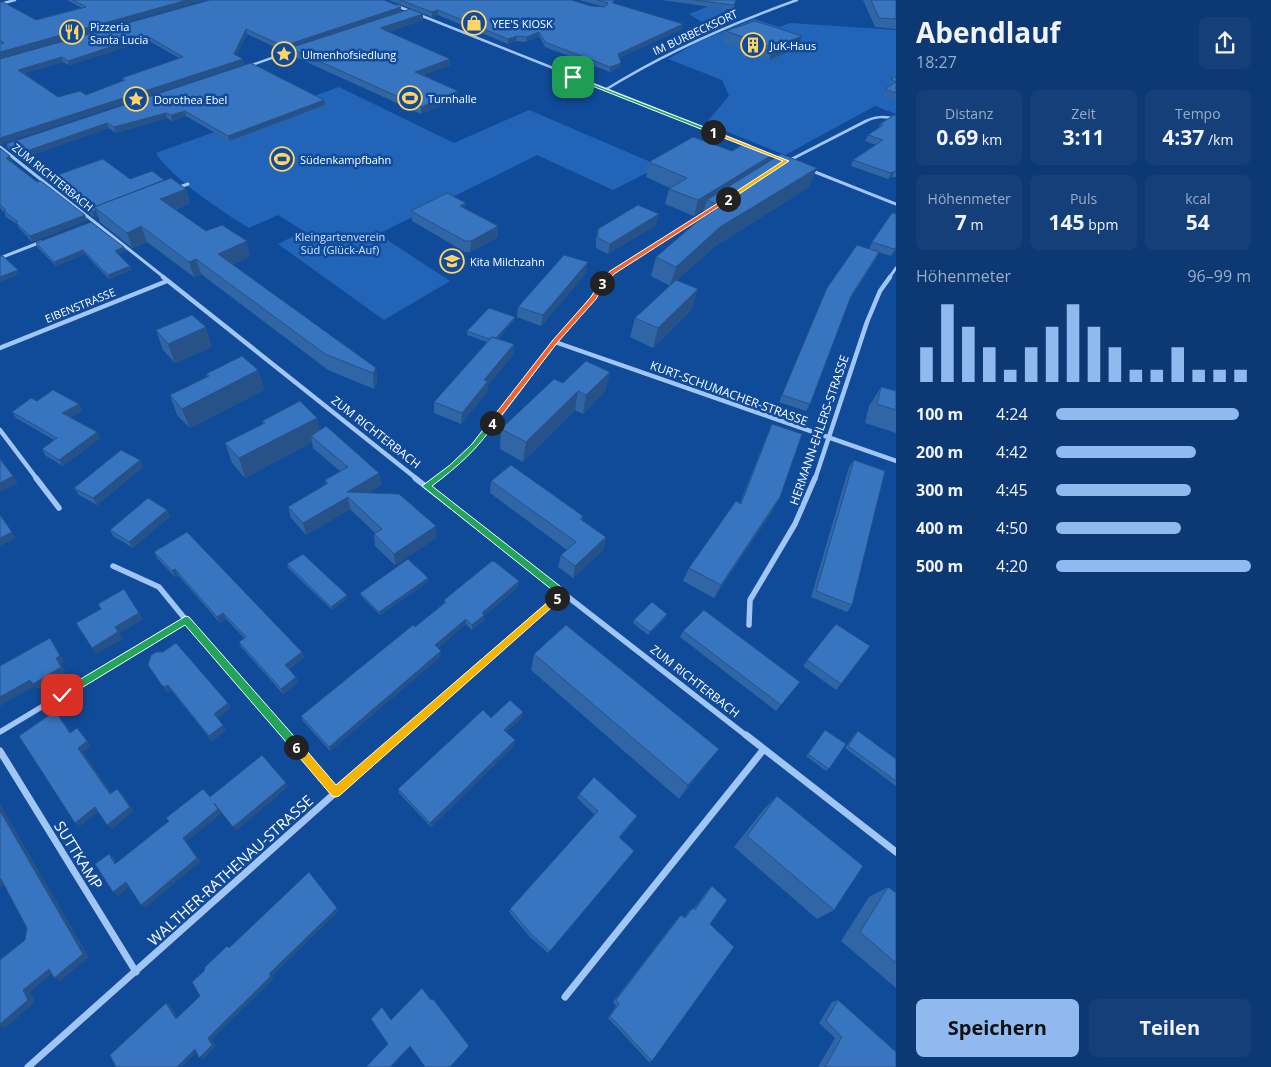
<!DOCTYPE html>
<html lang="de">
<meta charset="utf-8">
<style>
body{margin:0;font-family:"Open Sans",sans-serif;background:#153f78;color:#f1f3f6;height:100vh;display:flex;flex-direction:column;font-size:19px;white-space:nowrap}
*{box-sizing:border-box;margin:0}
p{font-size:16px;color:#9aacc4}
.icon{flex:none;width:28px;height:28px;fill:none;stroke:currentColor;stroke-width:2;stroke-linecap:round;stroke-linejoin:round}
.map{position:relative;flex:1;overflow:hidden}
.panel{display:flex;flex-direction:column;background:#0c3873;width:375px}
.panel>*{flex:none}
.pin{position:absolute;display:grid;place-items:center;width:42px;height:42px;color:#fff;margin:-21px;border-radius:10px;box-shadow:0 2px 8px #0006}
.km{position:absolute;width:25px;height:25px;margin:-12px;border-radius:50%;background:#222;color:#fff;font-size:14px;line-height:25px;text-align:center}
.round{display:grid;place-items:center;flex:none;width:52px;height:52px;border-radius:8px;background:#153f78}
.headline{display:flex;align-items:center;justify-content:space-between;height:85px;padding:0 20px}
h1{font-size:28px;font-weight:700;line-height:38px}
.figures{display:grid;grid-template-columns:repeat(3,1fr);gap:8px;height:85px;padding:5px 20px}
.figures div{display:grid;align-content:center;border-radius:8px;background:#153f78;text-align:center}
.figures b{font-size:21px;font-weight:700}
.figures small{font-size:14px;font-weight:400}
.figures p{font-size:14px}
.chart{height:140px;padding:10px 20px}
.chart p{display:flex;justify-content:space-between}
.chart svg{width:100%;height:90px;margin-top:5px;stroke:#90b9f0;stroke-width:6}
.cta{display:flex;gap:10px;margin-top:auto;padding:10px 20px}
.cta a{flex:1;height:58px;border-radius:8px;background:#90b9f0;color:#111;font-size:20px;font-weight:700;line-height:58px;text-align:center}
.cta a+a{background:#153f78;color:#f1f3f6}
ul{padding:0 20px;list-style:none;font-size:16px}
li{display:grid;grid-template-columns:80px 60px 1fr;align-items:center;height:38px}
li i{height:12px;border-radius:6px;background:#90b9f0}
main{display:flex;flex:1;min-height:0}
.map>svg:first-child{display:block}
.green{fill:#2265b8}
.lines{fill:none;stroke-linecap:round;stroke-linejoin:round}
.minor-far4{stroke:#a1c6f4;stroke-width:2.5}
.minor-far3{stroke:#a1c6f4;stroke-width:3}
.minor-far2{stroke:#a1c6f4;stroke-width:4.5}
.minor-far1{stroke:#a1c6f4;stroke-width:5.5}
.minor{stroke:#a1c6f4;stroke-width:7}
.wall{fill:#3065a6;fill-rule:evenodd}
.shaded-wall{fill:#275287}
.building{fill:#3875c1;stroke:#275287;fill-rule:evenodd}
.split-1{fill:#22a559;stroke:#fff}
.split-2{fill:#f5b400;stroke:#fff}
.split-3{fill:#f0652b;stroke:#fff}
.split-4{fill:#f0652b;stroke:#fff}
.split-5{fill:#22a559;stroke:#fff}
.split-6{fill:#f5b400;stroke:#fff}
.split-7{fill:#22a559;stroke:#fff}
.labels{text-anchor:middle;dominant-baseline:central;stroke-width:5;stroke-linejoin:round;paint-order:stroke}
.far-poi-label{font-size:11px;fill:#fff;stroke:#104b99;text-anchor:start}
.far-street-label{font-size:11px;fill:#fff;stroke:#104b99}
.far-park-label{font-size:11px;fill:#cae1fe;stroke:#104b99}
.street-label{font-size:12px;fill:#fff;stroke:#104b99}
.near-street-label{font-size:15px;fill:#fff;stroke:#104b99}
</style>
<main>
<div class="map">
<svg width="896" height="1067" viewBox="0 0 896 1067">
<rect width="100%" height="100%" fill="#104b99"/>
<path class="green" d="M714,4L725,8L727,11L702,22L689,14Z
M754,19L779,27L790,23L896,30V114L875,106L785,155L706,123L729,96L722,80L668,59L698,42Z
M339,87L454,143L529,110L660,166L613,190L537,155L378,234L450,281L384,320L278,244L304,231L278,215L249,228C223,212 171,178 156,153Z"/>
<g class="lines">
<path class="minor-far4" d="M0,4L15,0
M397,6L689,122
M249,66L297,49
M605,90C666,52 730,24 797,0
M864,122C875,116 884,116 896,119"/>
<path class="minor-far3" d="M686,121L749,146
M0,147L165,278
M788,161L866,121
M810,170L896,204
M177,188L188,184
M0,258L41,242
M608,278L612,272L707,212
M889,278L896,268"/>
<path class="minor-far2" d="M163,277L417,479
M555,342L896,461
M0,348L167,281
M0,430L37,479
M436,479C483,446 517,390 553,345C571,322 592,301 608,277
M815,479L867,322L880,291L890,277"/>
<path class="minor-far1" d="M36,478L59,508
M415,478L748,737
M426,486L438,478
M113,566L159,587L186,620
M749,625L750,600L795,524L815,478
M0,732L186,620L288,737
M398,737L562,593"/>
<path class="minor" d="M287,735L336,792
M746,735L896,852
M0,751L136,972
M565,997L764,749
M28,1067L400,735"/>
</g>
<path class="wall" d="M67,0H204L0,58V2L36,20L82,8Z
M210,0L401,7V12L423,20L388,32L450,59V65L423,75L458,91V98L421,114L291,55L290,48L283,51L247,34L236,56L244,64L0,144V59ZM144,41L151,42L179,58L122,78L123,81L86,95L58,97L24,73L63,62L69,65Z
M389,0H571L591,6L605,7L579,0H614L613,3L682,29L619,58L620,67L610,72L545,47L539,36L526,42L516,41L508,44L438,15L432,17Z
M661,0H736L733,10Z
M863,0H896V29L875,27Z
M726,31L798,48L769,60L723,43Z
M251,63L324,100L325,105L229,141L186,116L172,121L167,118L116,133L109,128L20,159L8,149L6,144Z
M896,76V100L882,95L885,89L890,86L889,85L891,79Z
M896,115V177H892L888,179L851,166L853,160L876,145L865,141L868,135L878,129L880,124Z
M0,148L10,156L13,162H11L37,182L85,215L87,220L32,242L19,228L17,224L6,217L4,212L0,208Z
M772,155L770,161L817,168L809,187L714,247L677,280L692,309L653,348L630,337L635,318L670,286L651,276L656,257L702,218L704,209L694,216L665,204L669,189L670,188L646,177L649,162Z
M49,178L164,180L186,189L190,203L175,210L206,231L250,256L232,265L376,368L377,383L374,389L328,370L201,274L194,277L147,242L132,248L100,222L98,216L94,217L51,183Z
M465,208L498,226V237L470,252H465L412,221L411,211Z
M656,225L608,254L596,248V239L598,229Z
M872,242L896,248L891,256L869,249Z
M36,243L125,251L118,254L130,266L131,270L109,279L85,254L56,266L37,247Z
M879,252L876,259L849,301L810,404L806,411L779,402L827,288Z
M586,273L541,326L517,317L518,307Z
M515,317L514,320L498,339L514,344L513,355L488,385L487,392L461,424L434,413V402L487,342L467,335V331Z
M156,330L212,347L175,363L163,350Z
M258,370L264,390L190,428L177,415L170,395L207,377L206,374Z
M610,372L605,391L583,414L575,410L523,462L500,449L501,429L563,383Z
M881,387L896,391V433L865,423L869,406Z
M37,401L82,411L70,417L97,432L100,438L63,466L46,456L42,449L54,440L16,418L12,412Z
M262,421L320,430L379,473L381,485L367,493L436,538L395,565L375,546L374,534L375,533L350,509L306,535L291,518L288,507L326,485L325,480L341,472L313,448L312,442L245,478L232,463L225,443L263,424Z
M772,424L773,511L714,598L683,581L689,568L740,503L766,438Z
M140,460L143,467L97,505L79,495L74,488Z
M854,460L852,605L847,612L811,597L849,467Z
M491,481L583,516L582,520L606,537L603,550L573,578L558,567L561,555L567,550L490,493Z
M167,510L170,516L133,548L113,536L110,530Z
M154,552L302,652L304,657L289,669L296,677L298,682L283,694L241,647L239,642L244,638L226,619L220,623L178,575L175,577L157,558Z
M287,564L347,595V598L332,610L288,568Z
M429,581L380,615L361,596L360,593Z
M518,587L484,616V620L472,630L466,624L438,648L441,656L330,751L303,721L301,716L415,627L444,603V600Z
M667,614L666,617L648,635L633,623L634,620Z
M836,624L841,684L836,690L803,666Z
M683,631L800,682L776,711L680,637Z
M534,654L708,763L679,799L531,670Z
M151,670L228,703L230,708L218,718L226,730L212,741L171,690L168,692L165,689Z
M523,712L522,717L506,732L515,740L514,746L431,827L399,793L398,789L491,718Z
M825,730L829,769L826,771L806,756Z
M858,731L896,759V786L845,748L855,734Z
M579,794L634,821L620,837L631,855L548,953L530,937L509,912L510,909L595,815L577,798Z
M777,796L834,910L817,919L734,847L764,809Z
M712,886L710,924L652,1061L649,1062L608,1018L616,1006L613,1002L678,918L681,915L684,918L689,911L693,908L694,909L708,890Z
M888,887L896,893V988L841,941L869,897Z
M838,1000L896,1067H818L835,1038L819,1023L832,1002Z"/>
<path class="shaded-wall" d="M187,0H204L0,58V52Z
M401,7V12L283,51V46Z
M438,10V15L432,17V12Z
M423,14V20L380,35V28Z
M683,24L682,29L617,59L618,54Z
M246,29L247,34L235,59L234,54Z
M539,32V36L526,42L527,37Z
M143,36L144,41L69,65L68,61Z
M517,36L516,41L508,44V39Z
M802,36L798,48L769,60L773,48Z
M62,57L63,62L20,74L18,70Z
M243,59L244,64L0,144V138Z
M450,59V65L415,78V72Z
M621,63L620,67L610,72V67Z
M458,91V98L421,114V107Z
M324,100L325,105L229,141L228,136Z
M185,111L186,116L172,121L171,115Z
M166,113L167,118L116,133L114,127Z
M107,123L109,128L20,159L18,154Z
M772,155L767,170L707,200L704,209L694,216L698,200Z
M10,156L13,162L8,163L6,158Z
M817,168L809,187L714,247L670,286L676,267L720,227Z
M895,171L892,177L888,179L891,173Z
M186,189L190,203L164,214L160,199Z
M466,203L465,214L460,206Z
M96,210L98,216L94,217L92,212Z
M659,214L656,225L608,254L610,244Z
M85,215L87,220L32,242L30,236Z
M141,226L147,242L132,248L127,233Z
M498,226V237L470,252L471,241Z
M247,241L250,256L222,269L218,254Z
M124,247L125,251L116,255L115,251Z
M83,250L85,254L56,266L54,262Z
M879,252L876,259L847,304L851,296Z
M196,259L201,274L194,277L189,262Z
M588,262L586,273L541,326L543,315Z
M130,266L131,270L109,279L108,275Z
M18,270L20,274L0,282V277Z
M698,289L692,309L653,348L658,328Z
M515,317L514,320L494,345V341Z
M206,327L212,347L175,363L168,344Z
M514,344L513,355L488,385L487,392L461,424L462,413L484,380Z
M376,368L377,383L374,389L373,373Z
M258,370L264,390L190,428L182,409Z
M610,372L605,391L583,414L586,395Z
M578,391L575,410L523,462L526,442Z
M79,404L82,411L65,419L62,413Z
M317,418L321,437L311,436L312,442L245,478L239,458Z
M97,432L100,438L63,466L59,460Z
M140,460L143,467L97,505L93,498Z
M379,473L381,485L353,501L348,497L350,509L306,535L303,523L347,492Z
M13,476L18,483L0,492V483Z
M780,497L773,511L714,598L721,585Z
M167,510L170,516L133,548L129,542Z
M0,515L16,538L0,546Z
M436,526V538L395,565L394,554Z
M606,537L603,550L573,578L575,566Z
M175,569L178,575L175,577L172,571Z
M428,578L429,581L380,615L379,612Z
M519,581L518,587L484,616V620L472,630V625L482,613Z
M347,595V598L332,610L331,607Z
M139,613L143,619L119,634L123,639L96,654L92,648L115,627Z
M223,613L226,619L220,623L217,617Z
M667,614L666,617L648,635L650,632Z
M466,619V624L435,651V645Z
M50,638L54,643L64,662L61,664L66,672L38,689L35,686L0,706V697L56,658Z
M441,651V656L330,751L329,747Z
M302,652L304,657L287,670L285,665Z
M296,677L298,682L283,694L281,689Z
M168,685L171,690L168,692L164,687Z
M228,703L230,708L217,719L214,714Z
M55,711L60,716L74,738L70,733Z
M523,712L522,717L503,735L504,730Z
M223,725L226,730L212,741L209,736Z
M77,728L82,733L91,746L83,752L115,798L110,794L78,748Z
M515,740L514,746L431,827L430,823Z
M719,749L708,763L679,799L688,785Z
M286,783L288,787L236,831L233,827Z
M117,789L122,793L134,811L112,829L107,825Z
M0,804L89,957L60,981L54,978L0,811Z
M95,807L100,811L80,826L75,823Z
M218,809L222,813L186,842L201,861L145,908L141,905L183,838Z
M637,816L634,821L616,841L619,837Z
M109,854L113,857L120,868L115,864Z
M0,879H1L8,882L0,888Z
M126,882L131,885L118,896L113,892Z
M337,908L339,911L272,976L274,979L212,1039L216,1046L204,1059L199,1058L208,1038L269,974Z
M49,969L55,971L30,992L35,1002L5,1028L0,1027V1024L23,990Z
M166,1003L170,1005L180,1021L176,1019Z
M410,1046V1047L392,1067H390Z
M195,1049L199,1050L182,1067H177Z"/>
<path class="building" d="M73,0H187L0,52V44L4,43L0,40V2H3L36,20L86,7Z
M210,0H384L401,7L283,46L246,29L234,54L243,59L0,138V59ZM143,36L149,37L183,57L122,78L125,80L86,95L80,91L58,97L18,70L62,57L68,61Z
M400,0H571L591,6L605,7L608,3L597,0H613V3L683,24L618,54L621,63L610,67L545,42L539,32L527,37L517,36L508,39L438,10L432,12Z
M694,0H736L734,5Z
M871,0H896V19L879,18Z
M410,9L423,14L380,28L450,59L415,72L458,91L421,107L290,48Z
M755,21L802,36L773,48L726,31Z
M251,63L324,100L228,136L185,111L171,115L166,113L114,127L107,123L18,154L6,144Z
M896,76V82L891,79Z
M896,82V93L885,89Z
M894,115H896V171L891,173L853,160L883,140L868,135L883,125L880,124Z
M693,137L732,151L744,144L772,155L698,200L669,189L687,178L649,162Z
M0,148L10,156L6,158L37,182L41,181L85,215L30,236L16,223L18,222L4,211L6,210L0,205Z
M781,154L817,168L720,227L676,267L656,257L698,221L721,206L707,200Z
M103,159L130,179L152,171L164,180L94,207L96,210L92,212L49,178Z
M171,178L186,189L160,199L206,231L222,225L247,241L218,254L376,368L373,373L325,354L196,259L189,262L141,226L127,233L94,207Z
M447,193L466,203L460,206L498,226L471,241H465L411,211Z
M638,205L659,214L610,244L598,238V229Z
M892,213L896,214V247L894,249L872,242Z
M91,222L124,247L115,251L130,266L108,275L83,250L54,262L36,243Z
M857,245L879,252L851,296L810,404L782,395L827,288Z
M564,255L588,262L543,315L518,307Z
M0,256H3L18,270L0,277Z
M676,280L698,289L658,328L635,318Z
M489,308L515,317L496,338L492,337L489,339L467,331Z
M192,315L206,327L168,344L156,330Z
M492,337L514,344L484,380L488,381L462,413L434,402Z
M242,356L258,370L182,409L170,395L209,376L206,374Z
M586,361L610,372L586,395L578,391L526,442L501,429L554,379L563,383Z
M881,387L896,391V410L877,404Z
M53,390L79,404L62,413L97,432L59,460L42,449L57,438L12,412L31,398L37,401Z
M300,401L317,418L239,458L225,443L265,423L262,421Z
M772,424L802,434L780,497L721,585L689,568L736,501L741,504Z
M326,426L379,473L347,492L399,494L436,526L394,554L374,534L382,529L348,497L303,523L288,507L328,483L325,480L348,467L311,436Z
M121,450L140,460L93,498L74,488Z
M0,459L13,476L0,483Z
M854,460L885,471L852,605L816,591Z
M511,465L583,516L580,519L606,537L575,566L561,555L576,542L491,481Z
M148,498L167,510L129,542L110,530Z
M0,515L12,532L0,538Z
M187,532L302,652L285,665L296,677L281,689L239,642L246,637L223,613L217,617L175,569L172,571L154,552Z
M303,554L347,595L331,607L287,564Z
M408,559L428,578L379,612L360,593Z
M492,561L495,562L519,581L482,613L484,615L472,625L466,619L435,645L441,651L329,747L301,716L413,625L415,627L446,602L444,600Z
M124,589L139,613L115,627L118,632L92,648L76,623L101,609L98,604Z
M652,602L667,614L650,632L634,620Z
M704,610L800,682L781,705L683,631Z
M836,624L870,646L841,684L807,660Z
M566,625L719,749L688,785L534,654Z
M50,638L60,656L56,658L61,667L33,684L30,680L0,697V666Z
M176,643L228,703L214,714L223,725L209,736L168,685L164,687L161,684L148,665L151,655L156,652H163Z
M510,700L523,712L504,730L515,740L430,823L398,789L483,710L491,718Z
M55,711L70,733L77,728L87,741L78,748L110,794L117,789L130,807L107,825L95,807L75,823L19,736Z
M825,730L846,744L829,769L808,754Z
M858,731L896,759V781L848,746Z
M262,755L286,783L233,827L214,803L218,809L183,838L197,858L141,905L126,882L113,892L95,864L109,854L115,864L169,821L166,818L203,789L210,797Z
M594,777L637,816L619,837L634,851L550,951L531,934L510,909L598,811L579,794Z
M777,796L863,866L834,910L747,836Z
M0,811L83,954L54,978L49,969L23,990L28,1000L0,1024V960L25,940L27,928L1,879H0Z
M309,872L337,908L269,974L271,976L208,1038L212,1045L199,1058L195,1049L177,1067H116L110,1055L166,1003L176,1019L200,996L192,982L205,970L204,968L227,946L229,948Z
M712,886L727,900L710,924L734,947L652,1061L610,1016L619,1004L616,1000L681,915L685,918L693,908L695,910Z
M888,887L896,893V963L860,932Z
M422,988L431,1000L433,999L469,1046L450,1067H425L410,1046L390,1067H366L388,1044L371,1019L382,1007L391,1020Z
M838,1000L896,1052V1067H825L842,1037L826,1021Z"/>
<path class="split-1" d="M573,76L714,131L715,132L711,133L572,78Z"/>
<path class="split-2" d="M711,131H714L789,161L730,200H726V198L783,161L711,133Z"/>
<path class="split-3" d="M726,198L731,199L614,274L605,285L599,283L610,271Z"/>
<path class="split-4" d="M600,282L605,283L596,299L557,343L494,425H489V422L553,340L591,297Z"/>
<path class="split-5" d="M489,422L495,423C478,449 456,468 432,486L565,590V596L560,600H554L552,598L556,593L422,486L450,465L472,444Z"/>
<path class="split-6" d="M557,594L561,598L560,600L339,796L336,797L332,796L293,750V743H300L336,785Z"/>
<path class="split-7" d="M186,616L189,617L300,743V750H293L185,625L65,698H59V692Z"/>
<defs>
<g id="shop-ring" transform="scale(1.25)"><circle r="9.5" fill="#104b99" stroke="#ffd365" stroke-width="1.5"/><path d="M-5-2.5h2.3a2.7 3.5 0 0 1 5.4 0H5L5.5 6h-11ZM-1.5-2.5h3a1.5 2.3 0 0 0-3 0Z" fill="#ffd365"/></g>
<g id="restaurant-ring" transform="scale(1.25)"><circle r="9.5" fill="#104b99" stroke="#ffd365" stroke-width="1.5"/><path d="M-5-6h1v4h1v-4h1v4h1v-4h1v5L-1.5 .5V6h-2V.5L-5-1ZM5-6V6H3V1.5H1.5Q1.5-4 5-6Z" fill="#ffd365"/></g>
<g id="building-ring" transform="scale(1.25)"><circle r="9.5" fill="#104b99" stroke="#ffd365" stroke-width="1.5"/><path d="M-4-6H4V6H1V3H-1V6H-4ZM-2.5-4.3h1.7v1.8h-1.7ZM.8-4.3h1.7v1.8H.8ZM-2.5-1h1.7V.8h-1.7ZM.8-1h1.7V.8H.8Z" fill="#ffd365"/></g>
<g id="sight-ring" transform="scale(1.25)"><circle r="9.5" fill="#104b99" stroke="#ffd365" stroke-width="1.5"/><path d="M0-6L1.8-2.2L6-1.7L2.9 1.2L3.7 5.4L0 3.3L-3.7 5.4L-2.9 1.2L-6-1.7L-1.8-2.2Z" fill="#ffd365"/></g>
<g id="stadium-ring" transform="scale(1.25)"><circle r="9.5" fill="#104b99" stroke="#ffd365" stroke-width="1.5"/><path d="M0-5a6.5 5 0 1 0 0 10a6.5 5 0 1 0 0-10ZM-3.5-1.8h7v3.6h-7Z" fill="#ffd365"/></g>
<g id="school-ring" transform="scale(1.25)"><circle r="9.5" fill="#104b99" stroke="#ffd365" stroke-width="1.5"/><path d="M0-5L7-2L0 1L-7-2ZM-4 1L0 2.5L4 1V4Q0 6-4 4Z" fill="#ffd365"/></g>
</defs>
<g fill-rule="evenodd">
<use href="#shop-ring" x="474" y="23"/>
<use href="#restaurant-ring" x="72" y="32"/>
<use href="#building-ring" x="753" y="45"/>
<use href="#sight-ring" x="284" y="54"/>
<use href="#stadium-ring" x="410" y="98"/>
<use href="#sight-ring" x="136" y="99"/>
<use href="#stadium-ring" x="282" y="159"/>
<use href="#school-ring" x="452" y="261"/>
</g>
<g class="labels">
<g class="far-poi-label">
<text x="492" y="23">YEE'S KIOSK</text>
<text x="90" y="26">Pizzeria<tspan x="90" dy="13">Santa Lucia</tspan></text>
<text x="770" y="45">JuK-Haus</text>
<text x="302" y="54">Ulmenhofsiedlung</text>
<text x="428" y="98">Turnhalle</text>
<text x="154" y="99">Dorothea Ebel</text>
<text x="300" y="159">Südenkampfbahn</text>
<text x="470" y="261">Kita Milchzahn</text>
</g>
<g class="far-street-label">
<text transform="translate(695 32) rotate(-25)">IM BURBECKSORT</text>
<text transform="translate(53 177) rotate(39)">ZUM RICHTERBACH</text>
<text transform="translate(80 305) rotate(-22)">EIBENSTRASSE</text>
</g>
<g class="far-park-label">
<text x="340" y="236">Kleingartenverein<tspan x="340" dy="13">Süd (Glück-Auf)</tspan></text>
</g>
<g class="street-label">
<text transform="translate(729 393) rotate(20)">KURT-SCHUMACHER-STRASSE</text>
<text transform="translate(819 430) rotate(-71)">HERMANN-EHLERS-STRASSE</text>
<text transform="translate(376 432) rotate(38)">ZUM RICHTERBACH</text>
<text transform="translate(695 681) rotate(38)">ZUM RICHTERBACH</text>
</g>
<g class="near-street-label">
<text transform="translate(79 855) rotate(58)">SUTTKAMP</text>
<text transform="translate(230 870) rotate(-42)">WALTHER-RATHENAU-STRASSE</text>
</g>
</g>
</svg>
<div class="pin" style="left:573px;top:77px;background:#1e9e55"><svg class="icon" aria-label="arrive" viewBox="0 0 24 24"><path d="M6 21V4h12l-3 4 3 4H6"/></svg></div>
<div class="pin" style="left:62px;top:695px;background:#d93025"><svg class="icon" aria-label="check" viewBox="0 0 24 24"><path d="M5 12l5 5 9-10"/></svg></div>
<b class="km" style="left:713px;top:132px">1</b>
<b class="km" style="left:728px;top:199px">2</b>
<b class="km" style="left:602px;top:283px">3</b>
<b class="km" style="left:492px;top:423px">4</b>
<b class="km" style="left:557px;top:598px">5</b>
<b class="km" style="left:296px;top:747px">6</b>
</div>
<section class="panel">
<div class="headline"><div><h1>Abendlauf</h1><p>18:27</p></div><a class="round"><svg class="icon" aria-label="share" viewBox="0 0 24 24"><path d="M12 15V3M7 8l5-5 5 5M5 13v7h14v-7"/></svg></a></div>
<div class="figures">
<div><p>Distanz</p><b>0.69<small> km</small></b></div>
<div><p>Zeit</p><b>3:11</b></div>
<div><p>Tempo</p><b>4:37<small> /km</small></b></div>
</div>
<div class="figures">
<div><p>Höhenmeter</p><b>7<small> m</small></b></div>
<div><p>Puls</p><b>145<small> bpm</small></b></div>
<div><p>kcal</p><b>54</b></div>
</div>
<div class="chart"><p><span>Höhenmeter</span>96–99 m</p>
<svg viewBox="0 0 160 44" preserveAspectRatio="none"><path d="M5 44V27M15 44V6M25 44V17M35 44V27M45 44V38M55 44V27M65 44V17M75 44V6M85 44V17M95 44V27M105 44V38M115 44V38M125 44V27M135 44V38M145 44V38M155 44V38"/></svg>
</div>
<ul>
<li><b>100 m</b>4:24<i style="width:94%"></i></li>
<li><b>200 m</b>4:42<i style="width:72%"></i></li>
<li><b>300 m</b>4:45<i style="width:69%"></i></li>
<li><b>400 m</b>4:50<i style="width:64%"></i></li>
<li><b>500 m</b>4:20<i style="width:100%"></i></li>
</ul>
<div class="cta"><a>Speichern</a><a>Teilen</a></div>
</section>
</main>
